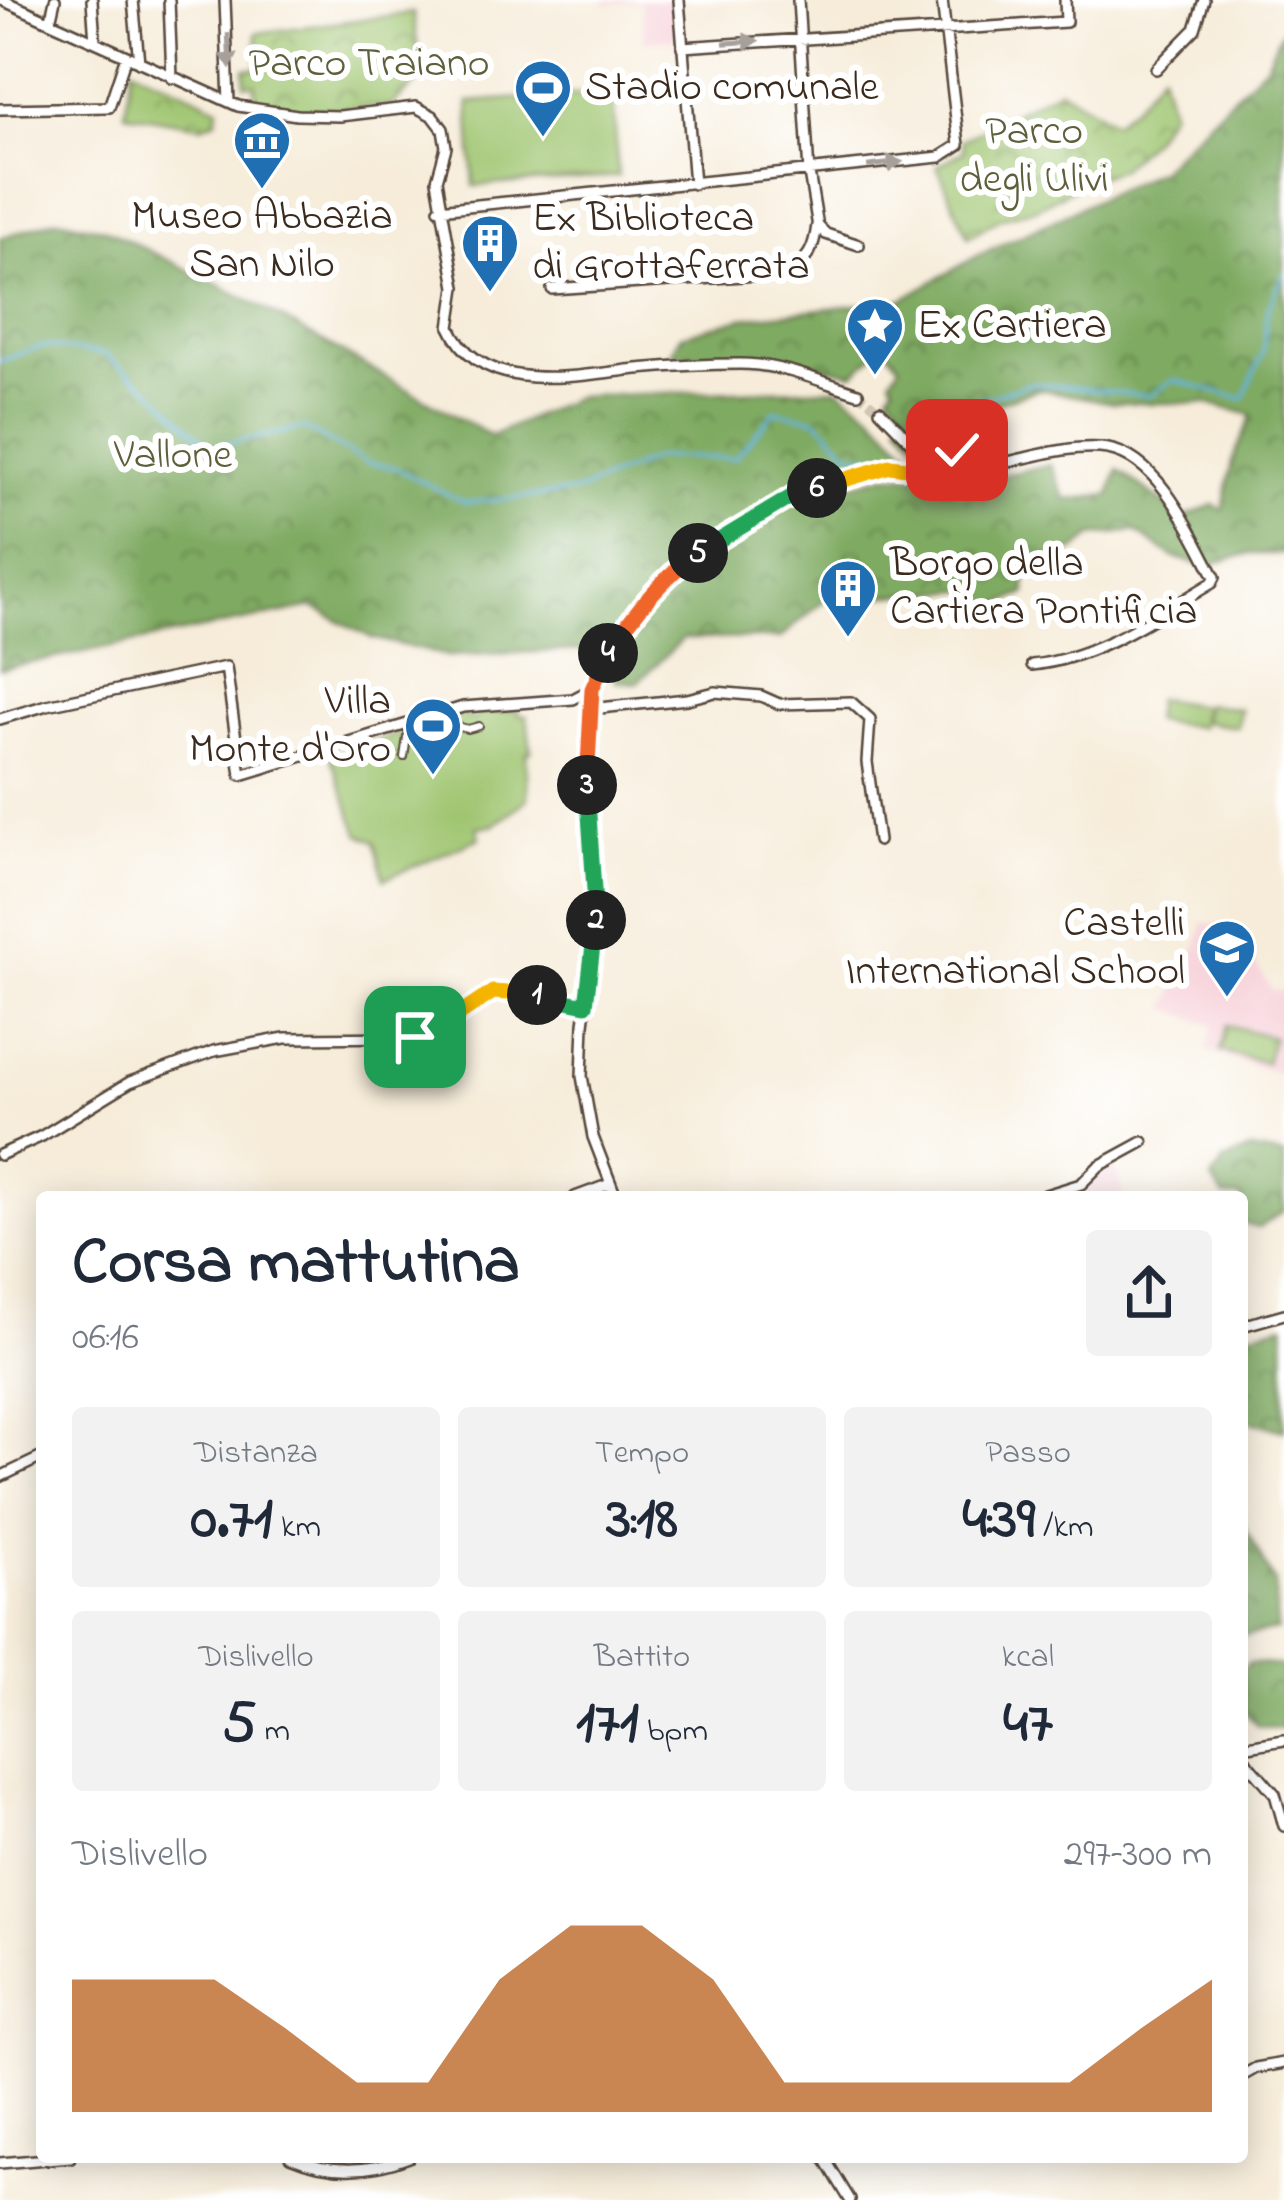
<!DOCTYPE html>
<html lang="it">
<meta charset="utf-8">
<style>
body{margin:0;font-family:"Indie Flower",sans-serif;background:#f2f2f3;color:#1f2937;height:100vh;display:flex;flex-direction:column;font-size:45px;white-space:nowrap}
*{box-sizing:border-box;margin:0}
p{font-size:39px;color:#747a83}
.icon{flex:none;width:66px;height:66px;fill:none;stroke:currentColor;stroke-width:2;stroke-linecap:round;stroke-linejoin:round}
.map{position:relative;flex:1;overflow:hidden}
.drawer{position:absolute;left:36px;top:1191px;width:1212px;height:972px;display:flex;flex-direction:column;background:#fff;border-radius:12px;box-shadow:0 6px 30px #0003}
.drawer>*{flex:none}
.pin{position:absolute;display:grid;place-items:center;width:102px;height:102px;color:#fff;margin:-51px;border-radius:24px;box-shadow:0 6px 18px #0006}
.km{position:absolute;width:60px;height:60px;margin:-30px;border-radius:50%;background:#222;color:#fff;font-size:33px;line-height:60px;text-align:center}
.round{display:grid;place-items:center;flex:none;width:126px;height:126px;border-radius:12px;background:#f2f2f3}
.headline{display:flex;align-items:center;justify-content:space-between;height:204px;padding:0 36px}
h1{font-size:66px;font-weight:800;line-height:90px}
.metrics{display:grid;grid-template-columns:repeat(3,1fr);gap:18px;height:204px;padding:12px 36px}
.metrics div{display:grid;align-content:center;border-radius:12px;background:#f2f2f3;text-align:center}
.metrics b{font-size:60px;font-weight:800}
.metrics small{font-size:33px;font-weight:400}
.metrics p{font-size:33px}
.chart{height:336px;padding:24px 36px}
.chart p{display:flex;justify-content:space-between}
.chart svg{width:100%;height:216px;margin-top:12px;fill:#b45309;opacity:.7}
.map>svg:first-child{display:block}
.built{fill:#f6cfd7}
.grass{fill:#9fc570;stroke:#6d7847;stroke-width:3}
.forest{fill:url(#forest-crowns);stroke:#5d6a40;stroke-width:3}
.park{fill:url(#park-crowns);stroke:#6d7847;stroke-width:3}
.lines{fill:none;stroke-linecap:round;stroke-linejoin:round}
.stream{stroke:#63b5de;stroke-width:3}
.minor-tunnel{stroke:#d1c5b4;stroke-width:9;stroke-dasharray:9 4.5;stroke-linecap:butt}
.pedestrian-casing{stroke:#57473a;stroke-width:10}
.minor-casing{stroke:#57473a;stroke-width:14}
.pedestrian{stroke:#fff;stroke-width:6}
.minor{stroke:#fff;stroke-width:9}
.oneway{fill:#a79f9a}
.split-1-casing{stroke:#fff;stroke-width:24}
.split-2-casing{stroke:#fff;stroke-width:24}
.split-3-casing{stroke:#fff;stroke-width:24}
.split-4-casing{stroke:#fff;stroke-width:24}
.split-5-casing{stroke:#fff;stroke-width:24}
.split-6-casing{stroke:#fff;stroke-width:24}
.split-7-casing{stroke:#fff;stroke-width:24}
.split-1{stroke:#f5b400;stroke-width:15}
.split-2{stroke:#22a559;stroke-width:15}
.split-3{stroke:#22a559;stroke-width:15}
.split-4{stroke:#f0652b;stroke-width:15}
.split-5{stroke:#f0652b;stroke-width:15}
.split-6{stroke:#22a559;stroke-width:15}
.split-7{stroke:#f5b400;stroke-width:15}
.labels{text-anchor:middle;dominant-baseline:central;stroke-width:12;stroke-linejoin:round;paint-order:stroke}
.park-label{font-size:42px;fill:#5e603b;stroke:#fff}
.poi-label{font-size:42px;fill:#3b2a1e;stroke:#fff;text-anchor:start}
</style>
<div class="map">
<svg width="1284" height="2200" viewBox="0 0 1284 2200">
<defs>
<pattern id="forest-crowns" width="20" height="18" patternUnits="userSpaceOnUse" patternTransform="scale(3)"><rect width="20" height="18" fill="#7faa62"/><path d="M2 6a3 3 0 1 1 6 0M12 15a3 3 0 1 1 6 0" fill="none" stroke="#698b50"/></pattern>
<pattern id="park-crowns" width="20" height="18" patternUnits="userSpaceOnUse" patternTransform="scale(3)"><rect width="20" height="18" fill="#9fc570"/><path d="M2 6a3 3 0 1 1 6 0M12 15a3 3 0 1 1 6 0" fill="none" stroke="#83a05b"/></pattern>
</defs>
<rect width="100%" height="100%" fill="#fff"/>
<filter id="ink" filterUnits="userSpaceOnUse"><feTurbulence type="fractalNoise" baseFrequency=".00833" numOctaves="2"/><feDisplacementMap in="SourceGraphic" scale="24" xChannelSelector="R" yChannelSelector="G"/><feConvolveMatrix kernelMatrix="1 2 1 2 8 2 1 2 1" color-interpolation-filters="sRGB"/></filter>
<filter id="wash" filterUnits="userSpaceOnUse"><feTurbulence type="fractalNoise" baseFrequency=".004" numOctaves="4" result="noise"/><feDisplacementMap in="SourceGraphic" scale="48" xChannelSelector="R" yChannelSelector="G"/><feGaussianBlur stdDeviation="2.7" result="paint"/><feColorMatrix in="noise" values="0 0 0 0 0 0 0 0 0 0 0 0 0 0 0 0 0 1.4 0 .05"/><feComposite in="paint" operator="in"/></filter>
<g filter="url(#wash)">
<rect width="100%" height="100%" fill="#f6ecd9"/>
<path class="built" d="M604,0H674L676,39L644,42L641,2L604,4Z
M1203,923L1232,925L1272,990L1284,991V1075L1206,1051L1213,1026L1166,1008L1198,944Z
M1113,1161L1125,1197H1062L1083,1188Z"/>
<path class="grass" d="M613,92L618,176L474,186L469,102Z
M1156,699L1203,706L1200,727L1153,721Z
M1206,704L1240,709L1237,727L1203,722Z
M518,710V715L527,716L531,751L526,753L528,799L493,825L477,827L480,838L384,879L375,841L359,834L330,756L462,713L474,720L479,713Z"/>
<path class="forest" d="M1284,26V554H1248L1204,566L1173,557L1135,531L1092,536L1075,551L1026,564V594L978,612L969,590L826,599L780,638L683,639L637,683L616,681L626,635L685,566L748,525L799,499L886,475H934L945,489L1051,464L1066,500L1110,495L1118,470L1173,510L1177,520L1214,505L1223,510L1232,462L1252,415L1206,403H1113L1039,389L967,413L946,440L928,454L899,422L906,411L889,392L894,385L891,378L900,365L887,350L878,351L854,373L804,362L671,354L681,335L742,318L901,300L979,255L1159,170L1266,64Z
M57,219L105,229L245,298L491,436L578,396L838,388L872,413L915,458L797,487L682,558L604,649L448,656L372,638L313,607L0,669V238Z
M1250,1150L1284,1156V1211L1258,1228L1242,1223V1197H1224L1212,1180L1224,1161Z
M1284,1324V1430L1242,1419V1335Z
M1242,1523L1275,1583L1277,1630L1242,1636Z
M1249,1663L1280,1666L1284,1670V1729L1258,1726L1245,1712L1242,1669Z"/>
<path class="park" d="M413,13L422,78L391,106L296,110L260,105L255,103V84H245V69L259,68L256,33Z
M132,67L218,107L216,120L202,126L125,113Z
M1161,72L1171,110L1152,138L1120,169L1090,179L1037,208L1000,218L968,237L937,166L964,151L962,140L1059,89L1114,122L1134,106Z
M1227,1025L1273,1037L1266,1063L1220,1051Z"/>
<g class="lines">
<path class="stream" d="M0,361L43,346L104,354L154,392L211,447L304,428L368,463L394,467L465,503L576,492L658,457L735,458L775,411L816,419L851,453L915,460
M927,451L963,405L1031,383L1150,396L1173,380L1243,399L1263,352L1267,312L1284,273"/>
</g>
</g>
<g filter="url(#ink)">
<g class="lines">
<path class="minor-tunnel" d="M858,393L880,410"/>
<g class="pedestrian-casing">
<path id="pedestrian" d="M404,757L407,737L448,724L468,729L479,726"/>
</g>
<g class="minor-casing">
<path id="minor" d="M2,0L238,106L297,115L340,116L416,107L433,116L443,129L446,147L437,180L456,287L450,327C482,398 577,375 637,369C671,366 706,364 740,364C781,364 819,381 858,393
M92,0L95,41
M133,0L139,62
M169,0L172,78
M225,0L229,102
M679,0L694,184
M798,0L809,173L818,227
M50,22L55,0
M682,47L1066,22L1065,0
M1156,69L1195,29L1204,0
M0,109L109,107L126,56
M439,209L940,157L959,145L942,0
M817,225L826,234L859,245
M552,289L787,273C809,260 814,249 817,225
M880,410L921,452L923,463
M590,709L687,699L715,692L761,696L779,704L851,702L870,719L867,762L878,841
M0,719L47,705L226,667L241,775L463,707L573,699L592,689
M0,1155L42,1136L130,1082L214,1051L285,1038L415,1037L441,1027L499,991L586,1005
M575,1197L610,1184
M616,1197L593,1137L582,1076L584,1024L597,921L587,793L592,689L626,624L682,563L718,540L796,494L890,466L916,469L957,450L985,467C1022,460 1070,443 1108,449C1160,458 1193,536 1215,577L1212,583C1156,616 1098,658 1032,665
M1039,1197L1081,1184L1099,1166L1143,1142
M1242,1326L1284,1314
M0,1477L42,1457
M1242,1747L1284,1740
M1242,1756L1275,1794L1284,1826
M1242,2076L1256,2068L1284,2063
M290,2157C330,2174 369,2173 409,2157
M824,2157L850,2200
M0,2163L71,2157"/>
</g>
<use href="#pedestrian" class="pedestrian"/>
<use href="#minor" class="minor"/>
</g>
<defs><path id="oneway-solid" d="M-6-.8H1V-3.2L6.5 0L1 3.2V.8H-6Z" transform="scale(3)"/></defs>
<g class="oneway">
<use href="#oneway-solid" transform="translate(741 42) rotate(-4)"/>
<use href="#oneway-solid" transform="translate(229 51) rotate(87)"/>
<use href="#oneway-solid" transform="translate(885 164) rotate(-7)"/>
</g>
</g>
<g class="lines" filter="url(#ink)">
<g class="split-1-casing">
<path id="split-1" d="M415,1037L441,1027L493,992L537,995"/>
</g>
<g class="split-2-casing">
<path id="split-2" d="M537,995L586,1005L596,920"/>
</g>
<g class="split-3-casing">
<path id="split-3" d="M587,785L596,920"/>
</g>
<g class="split-4-casing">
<path id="split-4" d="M587,785L592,689L608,653"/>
</g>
<g class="split-5-casing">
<path id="split-5" d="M608,653C632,615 661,578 698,553"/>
</g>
<g class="split-6-casing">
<path id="split-6" d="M698,553L796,494L817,488"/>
</g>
<g class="split-7-casing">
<path id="split-7" d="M817,488L890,466L916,469L957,450"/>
</g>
<use href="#split-1" class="split-1"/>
<use href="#split-2" class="split-2"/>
<use href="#split-3" class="split-3"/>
<use href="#split-4" class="split-4"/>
<use href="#split-5" class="split-5"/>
<use href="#split-6" class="split-6"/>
<use href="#split-7" class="split-7"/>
</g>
<defs>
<g id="stadium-pin" transform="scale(3)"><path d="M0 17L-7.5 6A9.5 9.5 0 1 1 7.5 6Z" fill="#1f6fb2" stroke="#fff"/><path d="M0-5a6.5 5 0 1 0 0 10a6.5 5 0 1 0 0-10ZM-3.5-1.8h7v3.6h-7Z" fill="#fff"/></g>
<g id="museum-pin" transform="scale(3)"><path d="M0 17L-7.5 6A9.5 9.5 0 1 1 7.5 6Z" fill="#1f6fb2" stroke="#fff"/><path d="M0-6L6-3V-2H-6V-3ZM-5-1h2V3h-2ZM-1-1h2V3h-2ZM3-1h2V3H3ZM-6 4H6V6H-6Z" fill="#fff"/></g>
<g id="building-pin" transform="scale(3)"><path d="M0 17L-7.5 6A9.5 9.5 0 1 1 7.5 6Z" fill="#1f6fb2" stroke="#fff"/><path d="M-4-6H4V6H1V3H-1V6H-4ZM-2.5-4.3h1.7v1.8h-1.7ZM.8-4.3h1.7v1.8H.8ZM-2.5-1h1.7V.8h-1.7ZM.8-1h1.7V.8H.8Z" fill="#fff"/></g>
<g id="sight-pin" transform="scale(3)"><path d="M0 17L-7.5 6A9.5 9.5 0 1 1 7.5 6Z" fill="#1f6fb2" stroke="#fff"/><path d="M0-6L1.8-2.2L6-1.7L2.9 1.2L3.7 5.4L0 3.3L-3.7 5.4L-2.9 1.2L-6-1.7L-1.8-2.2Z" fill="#fff"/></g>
<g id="school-pin" transform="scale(3)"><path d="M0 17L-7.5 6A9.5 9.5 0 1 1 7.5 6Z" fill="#1f6fb2" stroke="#fff"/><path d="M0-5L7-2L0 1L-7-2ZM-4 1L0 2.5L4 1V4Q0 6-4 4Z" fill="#fff"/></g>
</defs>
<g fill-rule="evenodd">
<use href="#stadium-pin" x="543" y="88"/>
<use href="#museum-pin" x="262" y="140"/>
<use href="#building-pin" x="490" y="243"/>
<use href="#sight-pin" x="875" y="326"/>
<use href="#building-pin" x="848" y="588"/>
<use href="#stadium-pin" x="433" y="726"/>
<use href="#school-pin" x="1227" y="948"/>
</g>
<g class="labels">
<g class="park-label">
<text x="369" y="64">Parco Traiano</text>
<text x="1034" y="132">Parco<tspan x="1034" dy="48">degli Ulivi</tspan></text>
<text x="173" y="456">Vallone</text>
</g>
<g class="poi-label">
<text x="585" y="88">Stadio comunale</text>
<text x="262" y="217" text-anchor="middle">Museo Abbazia<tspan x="262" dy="48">San Nilo</tspan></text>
<text x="532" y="219">Ex Biblioteca<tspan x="532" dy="48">di Grottaferrata</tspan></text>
<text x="917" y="326">Ex Cartiera</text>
<text x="890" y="564">Borgo della<tspan x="890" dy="48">Cartiera Pontificia</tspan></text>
<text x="391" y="702" text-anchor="end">Villa<tspan x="391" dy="48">Monte d'Oro</tspan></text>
<text x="1185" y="924" text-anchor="end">Castelli<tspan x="1185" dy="48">International School</tspan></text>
</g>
</g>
</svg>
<div class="pin" style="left:415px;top:1037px;background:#1e9e55"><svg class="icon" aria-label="arrive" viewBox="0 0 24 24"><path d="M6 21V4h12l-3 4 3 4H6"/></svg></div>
<div class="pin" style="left:957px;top:450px;background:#d93025"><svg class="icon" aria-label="check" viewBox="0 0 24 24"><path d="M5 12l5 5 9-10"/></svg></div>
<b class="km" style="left:537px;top:995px">1</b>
<b class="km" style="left:596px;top:920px">2</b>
<b class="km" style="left:587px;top:785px">3</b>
<b class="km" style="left:608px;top:653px">4</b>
<b class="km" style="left:698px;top:553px">5</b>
<b class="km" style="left:817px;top:488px">6</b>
<section class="drawer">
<div class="headline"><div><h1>Corsa mattutina</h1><p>06:16</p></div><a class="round"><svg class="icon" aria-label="share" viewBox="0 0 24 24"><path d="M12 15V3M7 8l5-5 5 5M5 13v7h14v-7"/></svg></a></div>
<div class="metrics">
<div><p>Distanza</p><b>0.71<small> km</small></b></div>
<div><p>Tempo</p><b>3:18</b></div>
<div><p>Passo</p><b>4:39<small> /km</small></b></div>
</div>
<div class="metrics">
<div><p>Dislivello</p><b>5<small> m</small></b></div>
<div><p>Battito</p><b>171<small> bpm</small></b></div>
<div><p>kcal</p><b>47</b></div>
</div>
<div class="chart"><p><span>Dislivello</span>297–300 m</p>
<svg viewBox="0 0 160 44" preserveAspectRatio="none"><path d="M0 44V17L10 17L20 17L30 27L40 38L50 38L60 17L70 6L80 6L90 17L100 38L110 38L120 38L130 38L140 38L150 27L160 17V44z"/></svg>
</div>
</section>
</div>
